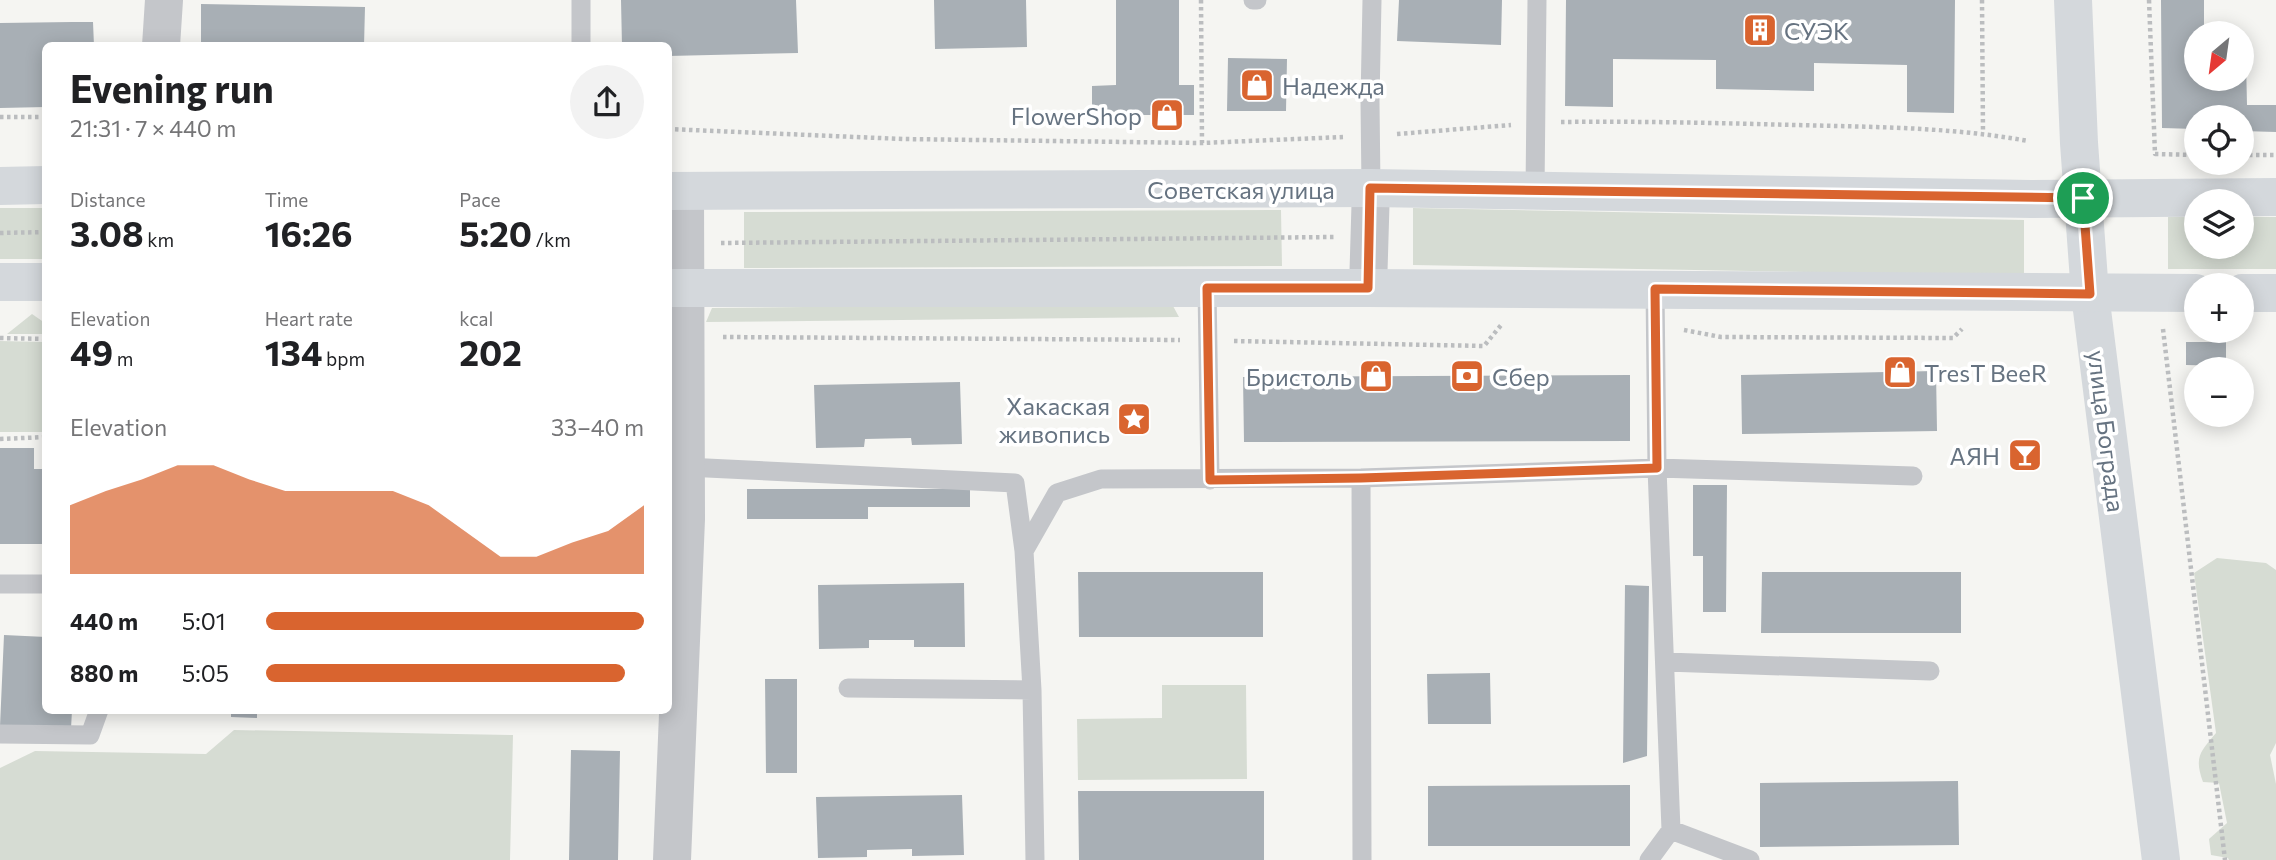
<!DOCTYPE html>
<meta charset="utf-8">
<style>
body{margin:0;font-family:Commissioner,sans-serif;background:#f2f2f2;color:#202124;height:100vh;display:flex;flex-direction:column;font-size:26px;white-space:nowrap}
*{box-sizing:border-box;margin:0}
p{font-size:23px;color:#757577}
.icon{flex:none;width:38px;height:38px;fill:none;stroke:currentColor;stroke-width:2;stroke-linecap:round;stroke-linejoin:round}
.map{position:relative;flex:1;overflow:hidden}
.details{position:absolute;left:42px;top:42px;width:630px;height:672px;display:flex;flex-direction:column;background:#fff;border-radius:10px;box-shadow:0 4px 18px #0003}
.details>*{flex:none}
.needle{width:46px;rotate:209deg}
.controls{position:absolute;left:2184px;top:21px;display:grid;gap:14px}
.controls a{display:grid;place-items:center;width:70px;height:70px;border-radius:50%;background:#fff;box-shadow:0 4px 18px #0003;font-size:35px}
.pin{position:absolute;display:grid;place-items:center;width:60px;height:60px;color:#fff;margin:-30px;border:4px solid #fff;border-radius:50%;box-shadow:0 2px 7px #0007}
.round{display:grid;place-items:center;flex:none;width:74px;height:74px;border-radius:37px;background:#f2f2f2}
.head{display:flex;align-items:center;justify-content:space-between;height:119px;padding:0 28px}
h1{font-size:38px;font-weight:700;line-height:52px}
.metrics{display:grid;grid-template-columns:repeat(3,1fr);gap:10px;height:119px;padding:7px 28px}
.metrics div{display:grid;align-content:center}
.metrics b{font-size:35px;font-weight:700}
.metrics small{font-size:19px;font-weight:400}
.metrics p{font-size:19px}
.chart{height:196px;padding:14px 28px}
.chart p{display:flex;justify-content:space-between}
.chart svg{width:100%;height:126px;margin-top:7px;fill:#d9642f;opacity:.7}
ul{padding:0 28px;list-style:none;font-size:23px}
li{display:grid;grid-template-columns:112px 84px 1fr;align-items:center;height:52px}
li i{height:18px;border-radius:9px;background:#d9642f}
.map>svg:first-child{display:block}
.green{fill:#d6dcd3}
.building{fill:#a8afb5}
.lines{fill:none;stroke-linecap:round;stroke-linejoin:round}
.path{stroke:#bbbdbf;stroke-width:4.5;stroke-dasharray:3.5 3.5;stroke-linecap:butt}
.lane{stroke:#c4c6ca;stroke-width:19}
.street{stroke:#c4c6ca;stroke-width:38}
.secondary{stroke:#d4d8dc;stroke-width:38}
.primary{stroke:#d4d8dc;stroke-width:38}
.route-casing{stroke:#fff;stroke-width:14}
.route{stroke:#d9642f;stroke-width:9}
.labels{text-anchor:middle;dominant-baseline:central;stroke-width:7;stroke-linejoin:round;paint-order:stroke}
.poi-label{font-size:24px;fill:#667381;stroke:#fff;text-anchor:start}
.street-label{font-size:24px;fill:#667381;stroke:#fff}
</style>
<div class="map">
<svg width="2276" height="860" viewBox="0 0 2276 860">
<rect width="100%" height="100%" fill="#f5f5f2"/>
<path class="green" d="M0,208H45V259H0Z
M1413,208L2024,220V276L1413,265Z
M1281,210L1282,266L744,268V212Z
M2168,217H2196V247H2242V217H2276V269H2168Z
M1165,303L1173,306L1179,317L706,322L712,308Z
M32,314L45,323V334H7Z
M0,341L45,342V432H0Z
M2217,558L2266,563L2276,570V743L2270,755L2276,784V860H2229L2228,858L2211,855L2209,839L2227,823L2219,783L2203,782C2194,757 2200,752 2216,733L2194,573Z
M1162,685H1246L1247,779L1078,780L1077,719L1162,718Z
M234,730L513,735L510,860H0V768L35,751L206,754Z"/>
<path class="building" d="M621,0H796L798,53L668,56V46H622Z
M934,0H1026L1027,47L935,49Z
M1116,0H1179V85H1194V115H1092V86L1116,85Z
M1399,0H1502L1501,45L1397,41Z
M1566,0H1955L1954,113L1907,112V65L1814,63V91L1716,89V60L1613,59V107L1565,106Z
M2161,0H2204V33H2196V79H2242V61H2246L2247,105H2276V132L2242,131V117H2196V129L2162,128Z
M201,4L365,7L364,46H201Z
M72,22H93L94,46H46V107L0,108V23Z
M1228,58L1287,59L1286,111H1227Z
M2186,342H2226V366L2186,365Z
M1936,371L1937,431L1742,434L1741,375Z
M1630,375V441L1244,442L1243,377Z
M960,382L962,444L912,445L911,438L865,439L864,447L816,448L814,385Z
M2012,442H2037V468L2012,467Z
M0,448H34V469H46V544H0Z
M1693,485H1727L1726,612H1703V556H1693Z
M747,489H970V507H868V519H747Z
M1078,572H1263V637H1079Z
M1762,572H1961V633H1761Z
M964,583L965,647H914V640H869V648L819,649L818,585Z
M1625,585L1649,586L1647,756L1623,763Z
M4,635L46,637V710H72L71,729L0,726Z
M1490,673L1491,724H1428L1427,674Z
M765,679H797V773H766Z
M231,710H257V718L231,717Z
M571,750L620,751L618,860H569Z
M1958,781L1959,845L1760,847V783Z
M1630,785V846H1428V786Z
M1078,791H1264V860H1079Z
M962,795L964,855L912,856V849L867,850V857L818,858L816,797Z"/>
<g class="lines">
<path class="path" d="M1201,0L1202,143
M1982,0L1983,133
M2149,0L2155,154L2196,155
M0,117H46
M1561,122C1639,121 1717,123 1795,125C1873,127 1952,127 2028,141
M668,129L903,139L1202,143L1343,137
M1397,134L1511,125
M2242,155H2276
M0,233L46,232
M721,243L1335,237
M2163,329L2225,860
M1684,330L1721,337L1953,338L1962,329
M723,337L1180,340
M0,338L46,339
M1234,341L1484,346L1502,324
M0,439L46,437"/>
<path class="lane" d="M581,0V46
M1253,0H1257
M1371,188L1370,101L1372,0
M1535,191L1537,0
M1207,288L1210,480
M686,467L1015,483L1024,551L1032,690L848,688
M1361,478L1362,860
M1024,551L1057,493L1101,479L1361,478L1657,468L1913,476
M0,584H46
M1666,662L1930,671
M1032,690L1035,860
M0,734L90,735L99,710
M1671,830L1750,860
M1649,860L1671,830L1657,468L1655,289"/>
<path class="street" d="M161,46L164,0
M1368,288L1371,188
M672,860L686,519L685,191"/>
<path class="secondary" d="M2090,294L2161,860"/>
<path class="primary" d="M2073,0L2079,143L2090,294
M0,186L46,185
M668,191L1371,188L2031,199L2276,197
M0,282H46
M668,288H1368L2196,293
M2242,293H2276"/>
</g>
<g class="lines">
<g class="route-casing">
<path id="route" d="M1370,188L2083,198L2090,294L1655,289L1657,468L1361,478L1210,480L1207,288H1368Z"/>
</g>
<use href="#route" class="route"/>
</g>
<defs>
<g id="building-square" transform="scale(1.75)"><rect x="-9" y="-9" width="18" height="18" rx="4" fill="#d9642f" stroke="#fff"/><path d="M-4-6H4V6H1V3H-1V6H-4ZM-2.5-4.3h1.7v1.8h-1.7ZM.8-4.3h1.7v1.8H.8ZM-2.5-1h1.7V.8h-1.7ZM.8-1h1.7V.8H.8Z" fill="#fff"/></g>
<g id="shop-square" transform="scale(1.75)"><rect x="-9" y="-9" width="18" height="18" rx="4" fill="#d9642f" stroke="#fff"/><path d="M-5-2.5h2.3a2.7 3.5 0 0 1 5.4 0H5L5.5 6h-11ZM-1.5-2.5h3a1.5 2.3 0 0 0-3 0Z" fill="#fff"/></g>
<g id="bank-square" transform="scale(1.75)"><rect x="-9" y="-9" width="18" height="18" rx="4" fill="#d9642f" stroke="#fff"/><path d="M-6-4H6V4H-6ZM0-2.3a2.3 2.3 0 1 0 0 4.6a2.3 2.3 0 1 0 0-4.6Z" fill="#fff"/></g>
<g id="sight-square" transform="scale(1.75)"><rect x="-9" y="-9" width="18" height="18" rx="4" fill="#d9642f" stroke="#fff"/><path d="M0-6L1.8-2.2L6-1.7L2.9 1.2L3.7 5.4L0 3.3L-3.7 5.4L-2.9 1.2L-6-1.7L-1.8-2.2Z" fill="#fff"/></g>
<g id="bar-square" transform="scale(1.75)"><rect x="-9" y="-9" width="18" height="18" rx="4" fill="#d9642f" stroke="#fff"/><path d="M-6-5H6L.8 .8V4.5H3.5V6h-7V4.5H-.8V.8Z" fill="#fff"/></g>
</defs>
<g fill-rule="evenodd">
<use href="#building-square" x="1760" y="30"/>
<use href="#shop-square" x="1257" y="85"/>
<use href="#shop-square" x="1167" y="115"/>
<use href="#shop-square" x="1900" y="372"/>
<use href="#shop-square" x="1376" y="376"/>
<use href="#bank-square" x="1467" y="376"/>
<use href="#sight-square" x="1134" y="419"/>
<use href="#bar-square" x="2025" y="455"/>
</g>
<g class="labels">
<g class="poi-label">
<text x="1784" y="30">СУЭК</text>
<text x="1282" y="85">Надежда</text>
<text x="1142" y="115" text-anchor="end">FlowerShop</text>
<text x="1924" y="372">TresT BeeR</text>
<text x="1352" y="376" text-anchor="end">Бристоль</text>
<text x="1492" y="376">Сбер</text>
<text x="1110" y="405" text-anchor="end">Хакаская<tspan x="1110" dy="28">живопись</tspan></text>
<text x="2000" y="455" text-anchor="end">АЯН</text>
</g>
<g class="street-label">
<text x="1241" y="189">Советская улица</text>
<text transform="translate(2107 431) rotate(83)">улица Бограда</text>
</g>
</g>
</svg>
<div class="controls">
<a><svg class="needle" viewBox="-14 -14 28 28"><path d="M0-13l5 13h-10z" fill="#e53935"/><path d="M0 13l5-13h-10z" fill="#757577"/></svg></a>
<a><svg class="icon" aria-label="locate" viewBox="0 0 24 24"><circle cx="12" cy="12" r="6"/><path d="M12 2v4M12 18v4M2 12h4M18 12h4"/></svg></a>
<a><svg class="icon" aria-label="layers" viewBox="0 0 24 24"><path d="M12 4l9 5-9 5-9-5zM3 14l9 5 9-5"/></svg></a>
<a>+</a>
<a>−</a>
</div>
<div class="pin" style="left:2083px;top:198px;background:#1e9e55"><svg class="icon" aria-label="arrive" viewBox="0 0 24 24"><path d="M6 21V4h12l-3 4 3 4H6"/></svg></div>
<section class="details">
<div class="head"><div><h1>Evening run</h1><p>21:31 · 7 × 440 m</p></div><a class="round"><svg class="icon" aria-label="share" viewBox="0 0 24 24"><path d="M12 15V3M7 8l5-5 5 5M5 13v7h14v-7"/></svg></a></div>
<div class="metrics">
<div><p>Distance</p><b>3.08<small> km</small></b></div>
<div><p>Time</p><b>16:26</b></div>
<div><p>Pace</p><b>5:20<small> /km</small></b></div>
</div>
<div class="metrics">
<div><p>Elevation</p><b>49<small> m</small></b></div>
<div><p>Heart rate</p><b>134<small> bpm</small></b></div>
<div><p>kcal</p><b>202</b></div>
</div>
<div class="chart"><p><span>Elevation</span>33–40 m</p>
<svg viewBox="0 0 160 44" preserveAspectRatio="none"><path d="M0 44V20L10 15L20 11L30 6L40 6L50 11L60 15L70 15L80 15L90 15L100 20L110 29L120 38L130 38L140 33L150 29L160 20V44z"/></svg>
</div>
<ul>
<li><b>440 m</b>5:01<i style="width:100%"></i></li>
<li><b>880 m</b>5:05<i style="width:95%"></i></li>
</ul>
</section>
</div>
